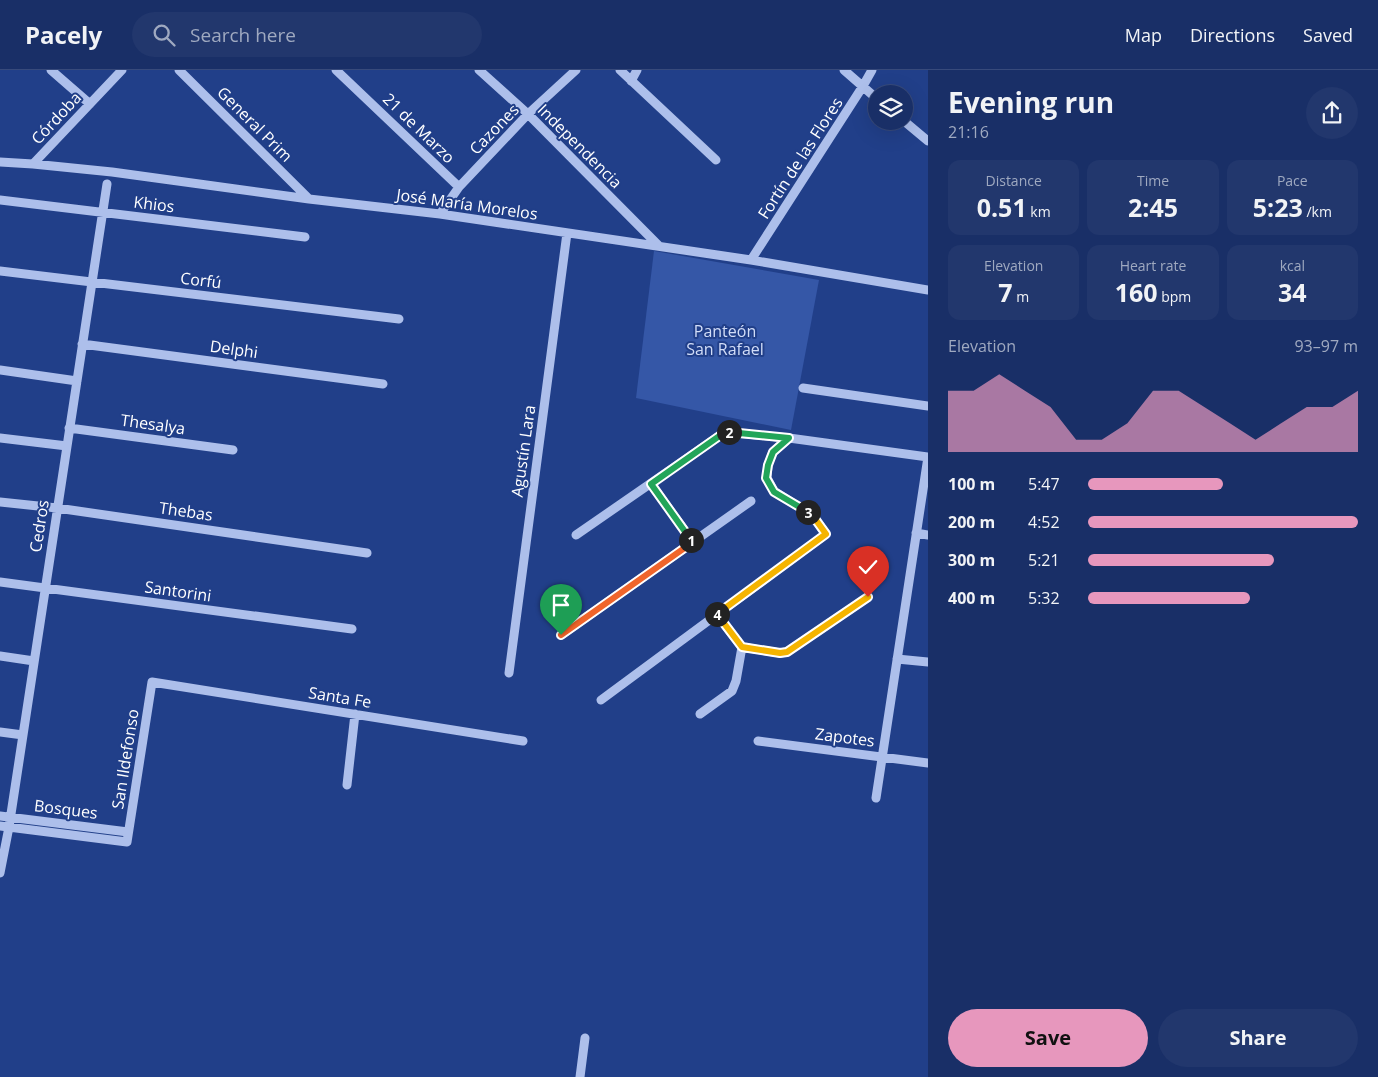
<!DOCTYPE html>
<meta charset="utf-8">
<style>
body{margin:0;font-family:"Open Sans",sans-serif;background:#22376d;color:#f1f3f6;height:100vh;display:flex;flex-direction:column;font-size:19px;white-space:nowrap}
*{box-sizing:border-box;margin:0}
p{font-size:16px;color:#9fa9c0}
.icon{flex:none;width:28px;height:28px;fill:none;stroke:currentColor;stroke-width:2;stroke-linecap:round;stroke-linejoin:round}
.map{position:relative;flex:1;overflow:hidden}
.panel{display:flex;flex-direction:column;background:#192f67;width:450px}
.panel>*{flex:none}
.fabs{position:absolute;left:868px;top:15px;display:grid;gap:10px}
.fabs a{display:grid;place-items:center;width:45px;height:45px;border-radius:50%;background:#192f67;box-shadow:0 5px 20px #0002,0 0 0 1px #374a7b;font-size:25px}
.pin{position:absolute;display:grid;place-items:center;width:42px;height:42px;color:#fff;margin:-51px -21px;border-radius:50% 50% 50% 0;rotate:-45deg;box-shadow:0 0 5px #0007}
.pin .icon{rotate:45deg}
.km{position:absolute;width:25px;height:25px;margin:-12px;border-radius:50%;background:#222;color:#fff;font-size:14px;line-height:25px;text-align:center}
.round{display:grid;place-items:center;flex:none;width:52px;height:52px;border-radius:26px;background:#22376d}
.overview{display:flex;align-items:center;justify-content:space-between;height:85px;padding:0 20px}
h1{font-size:28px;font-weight:700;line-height:38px}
.stats{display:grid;grid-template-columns:repeat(3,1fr);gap:8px;height:85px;padding:5px 20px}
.stats div{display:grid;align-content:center;border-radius:12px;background:#22376d;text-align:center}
.stats b{font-size:25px;font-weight:700}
.stats small{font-size:14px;font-weight:400}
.stats p{font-size:14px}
.chart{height:140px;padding:10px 20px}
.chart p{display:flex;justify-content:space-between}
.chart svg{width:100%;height:90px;margin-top:5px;fill:#e797bd;opacity:.7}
.button{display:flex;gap:10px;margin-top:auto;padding:10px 20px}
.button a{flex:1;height:58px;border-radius:30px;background:#e797bd;color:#111;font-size:20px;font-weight:700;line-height:58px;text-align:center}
.button a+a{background:#22376d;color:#f1f3f6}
ul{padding:0 20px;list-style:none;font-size:16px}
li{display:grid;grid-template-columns:80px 60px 1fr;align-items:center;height:38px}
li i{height:12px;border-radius:6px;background:#e797bd}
header{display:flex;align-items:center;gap:30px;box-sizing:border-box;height:70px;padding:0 25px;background:#192f67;border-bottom:1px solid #374a7b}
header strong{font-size:24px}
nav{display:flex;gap:28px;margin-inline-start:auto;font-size:18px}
.search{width:350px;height:45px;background:#22376d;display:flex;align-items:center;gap:12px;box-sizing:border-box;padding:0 18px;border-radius:28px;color:#9fa9c0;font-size:19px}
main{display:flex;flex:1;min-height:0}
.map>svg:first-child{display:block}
.green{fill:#3557a7}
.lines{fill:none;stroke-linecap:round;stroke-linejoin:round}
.minor{stroke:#adbfeb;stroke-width:9}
.split-1-casing{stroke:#fff;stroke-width:10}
.split-2-casing{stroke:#fff;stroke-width:10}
.split-3-casing{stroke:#fff;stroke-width:10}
.split-4-casing{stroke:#fff;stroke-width:10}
.split-5-casing{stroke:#fff;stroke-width:10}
.split-1{stroke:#f0652b;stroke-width:6}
.split-2{stroke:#22a559;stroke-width:6}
.split-3{stroke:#22a559;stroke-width:6}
.split-4{stroke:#f5b400;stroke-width:6}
.split-5{stroke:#f5b400;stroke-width:6}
.labels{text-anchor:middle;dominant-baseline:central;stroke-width:4;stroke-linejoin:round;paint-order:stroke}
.street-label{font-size:16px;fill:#fff;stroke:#213f89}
.park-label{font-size:16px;fill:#d2ddf8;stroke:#213f89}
</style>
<header>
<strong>Pacely</strong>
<div class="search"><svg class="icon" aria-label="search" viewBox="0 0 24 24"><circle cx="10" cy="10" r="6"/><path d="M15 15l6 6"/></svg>Search here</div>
<nav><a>Map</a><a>Directions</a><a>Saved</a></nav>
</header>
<main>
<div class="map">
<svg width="928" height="1007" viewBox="0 0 928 1007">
<rect width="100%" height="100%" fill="#213f89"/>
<path class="green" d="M654,181L819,210L791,360L636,328Z"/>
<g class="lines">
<path class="minor" d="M51,0L90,34
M179,0L309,129
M336,0L459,117
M479,0L528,44L659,176
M620,0L716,90
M844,0L876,28
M631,11L637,0
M904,51L928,71
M0,92L33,94L112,102L309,129L440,144L751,190L928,220
M33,94L122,0
M0,130L305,167
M440,144L459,117L528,44L576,0
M751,190L863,16L872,0
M0,201L399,249
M82,274L383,314
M0,300L77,311
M803,318L928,336
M69,358L233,380
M0,368L67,376
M651,414L693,472
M0,432L57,438L367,483
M916,463L928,465
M576,465L725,362L789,368L928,387
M0,512L352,559
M717,545L742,577
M561,565L751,431
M0,586L34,591
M897,589L928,592
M509,603L567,163
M601,630L826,464L813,446L774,421L767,408L768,395L773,382L789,368
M700,644L732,621L736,611L742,577L780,583L787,582L868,527
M0,662L23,665
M758,671L928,693
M347,715L355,644
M876,728L928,387
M0,746L128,762
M0,756L127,772L152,612L523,671
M0,803L9,757L107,114
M580,1007L585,968"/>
</g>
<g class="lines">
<g class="split-1-casing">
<path id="split-1" d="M561,565L693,472L691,470"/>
</g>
<g class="split-2-casing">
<path id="split-2" d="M691,470L651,414L725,362H729"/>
</g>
<g class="split-3-casing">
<path id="split-3" d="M729,362L789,368L773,382L768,395L766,408L774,422L808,442"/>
</g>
<g class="split-4-casing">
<path id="split-4" d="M717,544L826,464L813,446L808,442"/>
</g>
<g class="split-5-casing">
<path id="split-5" d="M717,544L742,577L780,583L787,582L868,527"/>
</g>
<use href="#split-1" class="split-1"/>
<use href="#split-2" class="split-2"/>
<use href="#split-3" class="split-3"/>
<use href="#split-4" class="split-4"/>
<use href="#split-5" class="split-5"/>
</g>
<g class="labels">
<g class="street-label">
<text transform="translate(56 48) rotate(-47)">Córdoba</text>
<text transform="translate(255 54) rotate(45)">General Prim</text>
<text transform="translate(419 58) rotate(44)">21 de Marzo</text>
<text transform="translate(494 59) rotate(-46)">Cazones</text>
<text transform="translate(580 76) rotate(45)">Independencia</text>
<text transform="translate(800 88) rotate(-57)">Fortín de las Flores</text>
<text transform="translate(154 134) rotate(7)">Khios</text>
<text transform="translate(467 134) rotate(8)">José María Morelos</text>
<text transform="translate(201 210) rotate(7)">Corfú</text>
<text transform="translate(234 279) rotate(8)">Delphi</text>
<text transform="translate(153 354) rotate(8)">Thesalya</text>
<text transform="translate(523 381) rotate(-82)">Agustín Lara</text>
<text transform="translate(186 441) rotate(8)">Thebas</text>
<text transform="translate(39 456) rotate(-81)">Cedros</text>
<text transform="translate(178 521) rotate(8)">Santorini</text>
<text transform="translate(340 627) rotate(9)">Santa Fe</text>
<text transform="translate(845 667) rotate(7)">Zapotes</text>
<text transform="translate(125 689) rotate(-81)">San Ildefonso</text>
<text transform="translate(66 739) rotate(7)">Bosques</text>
</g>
<g class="park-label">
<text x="725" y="261">Panteón<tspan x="725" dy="18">San Rafael</tspan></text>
</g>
</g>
</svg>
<div class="fabs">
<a><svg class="icon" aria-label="layers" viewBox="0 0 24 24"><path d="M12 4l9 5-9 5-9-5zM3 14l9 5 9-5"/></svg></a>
</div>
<div class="pin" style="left:561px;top:565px;background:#1e9e55"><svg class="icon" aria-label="arrive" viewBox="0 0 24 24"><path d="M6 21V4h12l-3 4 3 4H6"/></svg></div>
<div class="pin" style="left:868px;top:527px;background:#d93025"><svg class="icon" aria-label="check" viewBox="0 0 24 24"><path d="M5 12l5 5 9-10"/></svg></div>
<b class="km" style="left:691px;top:470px">1</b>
<b class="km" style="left:729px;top:362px">2</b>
<b class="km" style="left:808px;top:442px">3</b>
<b class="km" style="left:717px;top:544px">4</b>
</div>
<section class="panel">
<div class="overview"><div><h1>Evening run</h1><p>21:16</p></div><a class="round"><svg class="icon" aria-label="share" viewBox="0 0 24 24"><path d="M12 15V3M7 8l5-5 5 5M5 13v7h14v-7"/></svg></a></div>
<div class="stats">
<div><p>Distance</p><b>0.51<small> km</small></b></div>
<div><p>Time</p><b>2:45</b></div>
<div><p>Pace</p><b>5:23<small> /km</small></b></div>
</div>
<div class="stats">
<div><p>Elevation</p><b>7<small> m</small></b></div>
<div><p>Heart rate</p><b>160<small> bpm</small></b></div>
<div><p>kcal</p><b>34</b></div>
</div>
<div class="chart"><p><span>Elevation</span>93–97 m</p>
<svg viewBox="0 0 160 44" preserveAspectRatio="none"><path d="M0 44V14L10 14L20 6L30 14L40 22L50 38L60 38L70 30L80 14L90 14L100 22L110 30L120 38L130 30L140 22L150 22L160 14V44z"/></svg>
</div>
<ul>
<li><b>100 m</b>5:47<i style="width:50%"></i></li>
<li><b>200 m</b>4:52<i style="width:100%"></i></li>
<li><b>300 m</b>5:21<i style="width:69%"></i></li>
<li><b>400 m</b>5:32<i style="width:60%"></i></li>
</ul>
<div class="button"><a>Save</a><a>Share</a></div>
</section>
</main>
